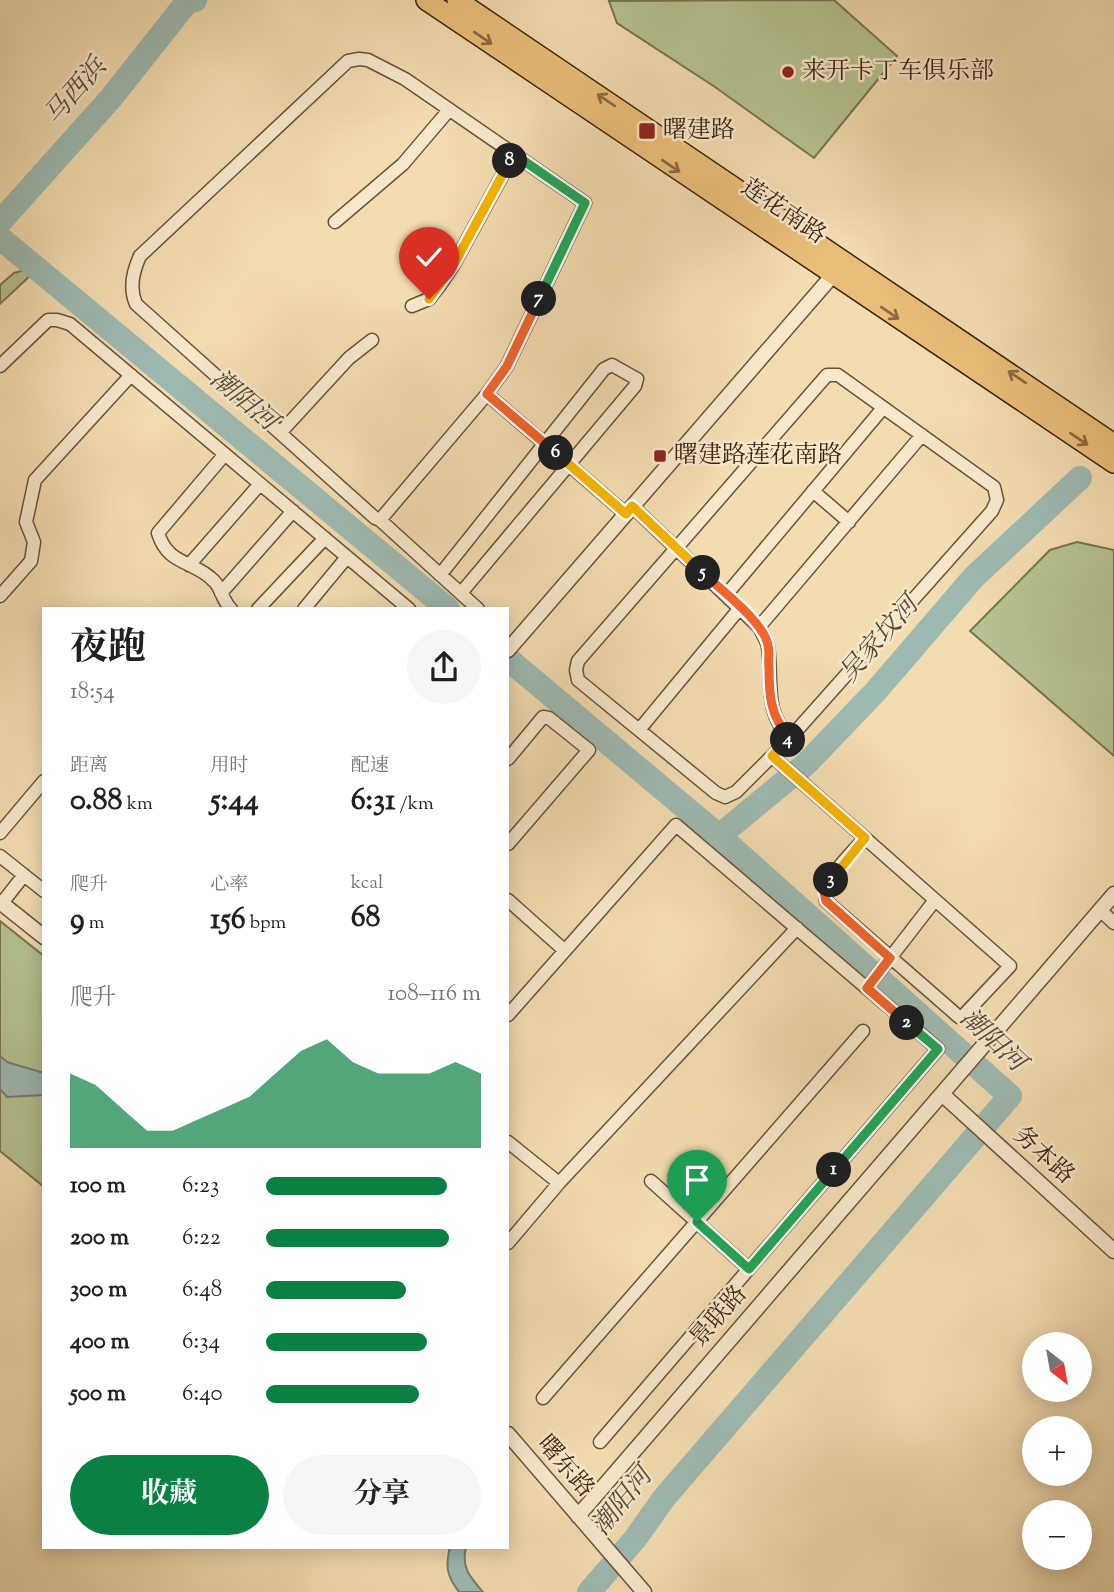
<!DOCTYPE html>
<html lang="zh">
<meta charset="utf-8">
<style>
body{margin:0;font-family:"Sorts Mill Goudy","Noto Serif SC",serif;background:#f6f6f6;color:#202124;height:100vh;display:flex;flex-direction:column;font-size:26px;white-space:nowrap}
*{box-sizing:border-box;margin:0}
p{font-size:23px;color:#757577}
.icon{flex:none;width:38px;height:38px;fill:none;stroke:currentColor;stroke-width:2;stroke-linecap:round;stroke-linejoin:round}
.map{position:relative;flex:1;overflow:hidden}
.drawer{position:absolute;left:42px;top:607px;width:467px;height:942px;display:flex;flex-direction:column;background:#fff;border-radius:0px;box-shadow:0 4px 18px #0003}
.drawer>*{flex:none}
.needle{width:46px;rotate:149deg}
.buttons{position:absolute;left:1022px;top:1332px;display:grid;gap:14px}
.buttons a{display:grid;place-items:center;width:70px;height:70px;border-radius:50%;background:#fff;box-shadow:0 4px 18px #0003;font-size:35px}
.pin{position:absolute;display:grid;place-items:center;width:60px;height:60px;color:#fff;margin:-72px -30px;border-radius:50% 50% 50% 0;rotate:-45deg;box-shadow:0 0 7px #0007}
.pin .icon{rotate:45deg}
.km{position:absolute;width:35px;height:35px;margin:-18px;border-radius:50%;background:#222;color:#fff;font-size:19px;line-height:35px;text-align:center}
.round{display:grid;place-items:center;flex:none;width:74px;height:74px;border-radius:37px;background:#f6f6f6}
.head{display:flex;align-items:center;justify-content:space-between;height:119px;padding:0 28px}
h1{font-size:38px;font-weight:700;line-height:52px}
.figures{display:grid;grid-template-columns:repeat(3,1fr);gap:10px;height:119px;padding:7px 28px}
.figures div{display:grid;align-content:center}
.figures b{font-size:30px;font-weight:700}
.figures small{font-size:19px;font-weight:400}
.figures p{font-size:19px}
.chart{height:196px;padding:14px 28px}
.chart p{display:flex;justify-content:space-between}
.chart svg{width:100%;height:126px;margin-top:7px;fill:#0b8043;opacity:.7}
.action{display:flex;gap:14px;margin-top:auto;padding:14px 28px}
.action a{flex:1;height:80px;border-radius:42px;background:#0b8043;color:#fff;font-size:28px;font-weight:700;line-height:80px;text-align:center}
.action a+a{background:#f6f6f6;color:#202124}
ul{padding:0 28px;list-style:none;font-size:23px}
li{display:grid;grid-template-columns:112px 84px 1fr;align-items:center;height:52px}
li i{height:18px;border-radius:9px;background:#0b8043}
.map>svg:first-child{display:block}
.green{fill:#b5c290;stroke:#797351;stroke-width:2}
.water{fill:#9dbab2;stroke:#777e72;stroke-width:2}
.lines{fill:none;stroke-linecap:round;stroke-linejoin:round}
.river{stroke:#9dbab2;stroke-width:24}
.minor-casing{stroke:#6a523a;stroke-width:15}
.tertiary-casing{stroke:#6a523a;stroke-width:17}
.primary-casing{stroke:#3d2412;stroke-width:22}
.minor{stroke:#f7e8cc;stroke-width:12}
.tertiary{stroke:#f7e8cc;stroke-width:14}
.primary{stroke:#eabe78;stroke-width:19}
.oneway{stroke:#8b6940}
.split-1-casing{stroke:#fff;stroke-width:14}
.split-2-casing{stroke:#fff;stroke-width:14}
.split-3-casing{stroke:#fff;stroke-width:14}
.split-4-casing{stroke:#fff;stroke-width:14}
.split-5-casing{stroke:#fff;stroke-width:14}
.split-6-casing{stroke:#fff;stroke-width:14}
.split-7-casing{stroke:#fff;stroke-width:14}
.split-8-casing{stroke:#fff;stroke-width:14}
.split-9-casing{stroke:#fff;stroke-width:14}
.split-1{stroke:#22a559;stroke-width:9}
.split-2{stroke:#22a559;stroke-width:9}
.split-3{stroke:#f0652b;stroke-width:9}
.split-4{stroke:#f5b400;stroke-width:9}
.split-5{stroke:#f0652b;stroke-width:9}
.split-6{stroke:#f5b400;stroke-width:9}
.split-7{stroke:#f0652b;stroke-width:9}
.split-8{stroke:#22a559;stroke-width:9}
.split-9{stroke:#f5b400;stroke-width:9}
.poi-dot{fill:#8f2418;stroke:#f7e8cc;stroke-width:2.5}
.labels{text-anchor:middle;dominant-baseline:central;stroke-width:5;stroke-linejoin:round;paint-order:stroke}
.poi-label{font-size:24px;fill:#3d2412;stroke:#f7e8cc;text-anchor:start}
.street-label{font-size:24px;fill:#3d2412;stroke:#f7e8cc}
.water-label{font-size:26px;font-style:italic;fill:#554a3a;stroke:#f7e8cc}
</style>
<div class="map">
<svg width="1114" height="1592" viewBox="0 0 1114 1592">
<rect width="100%" height="100%" fill="#f3dcb0"/>
<filter id="stains"><feTurbulence type="fractalNoise" baseFrequency=".00286" numOctaves="4"/><feColorMatrix values="0 0 0 0 .2 0 0 0 0 .09 0 0 0 0 .02 0 0 0 .5 -.17"/></filter>
<radialGradient id="worn" r=".72"><stop offset=".6" stop-color="#630" stop-opacity="0"/><stop offset="1" stop-color="#630" stop-opacity=".3"/></radialGradient>
<path class="green" d="M834,0L897,56L814,158L715,87L617,23L609,1Z
M25,270L34,272L0,304V285L14,273Z
M1077,542L1114,550V756L970,631L1050,550Z
M0,921L44,956V1187L0,1151Z"/>
<path class="water" d="M0,1056L7,1062L44,1073V1095L7,1097L0,1089Z
M450,1547H466C461,1568 470,1577 483,1592H459C447,1576 445,1567 450,1547Z"/>
<g class="lines">
<path class="river" d="M0,222L111,98L187,2L195,0
M0,238L448,609
M508,659L719,836L1010,1096L664,1498L635,1539L589,1592
M719,836L806,764L876,691L973,578L1080,478"/>
<g class="minor-casing">
<path id="minor" d="M359,59L368,60L405,79L585,203L507,366L487,394L380,520L375,518L136,304C129,288 133,271 140,256L348,61Z
M335,222L403,164L449,110
M412,306L429,299L440,285L454,264L514,154
M0,366L48,320H57L70,324L409,609
M827,375H838L994,487L997,500L992,511L790,738L736,792L725,797L716,793L578,680L576,670L578,661Z
M487,394L626,514
M280,433L349,358L372,340
M225,454L158,533C168,566 194,560 214,581C222,589 222,600 231,609
M813,491L849,522
M632,506L759,627C762,633 767,640 768,647C773,681 763,711 790,738
M380,520L478,609
M189,565L260,484
M440,575L604,369L612,365L637,379L635,386L461,593
M221,593L293,511
M726,595L883,408
M0,596L31,561L34,542L26,522L35,480L131,375
M258,609L325,538
M304,609L347,557
M759,627L922,435
M639,730L740,608
M772,756L1010,966L964,1015L959,1017L826,901C823,878 851,854 865,838
M508,759L543,717L549,718L589,750L508,844
M0,833L44,781
M0,856L44,891
M508,900L564,950
M2,903L24,875
M1100,910L1114,923
M867,988L935,900
M508,1015L676,825L938,1049L600,1442
M508,1142L559,1183
M651,1181L749,1269
M508,1243L559,1183L797,928
M543,1398L863,1031"/>
</g>
<g class="tertiary-casing">
<path id="tertiary" d="M508,650L839,268
M0,902L44,937
M942,1094L1114,1251
M508,1434L644,1592
M578,1516L1114,894"/>
</g>
<g class="primary-casing">
<path id="primary" d="M426,0L1114,463
M457,0L1114,444"/>
</g>
<use href="#minor" class="minor"/>
<use href="#tertiary" class="tertiary"/>
<use href="#primary" class="primary"/>
</g>
<defs><path id="oneway-shaft" d="M-6 0H5M1.5-3L5.5 0L1.5 3" fill="none" stroke-width="1.6" stroke-linecap="round" stroke-linejoin="round" transform="scale(1.75)"/></defs>
<g class="oneway">
<use href="#oneway-shaft" transform="translate(483 38) rotate(34)"/>
<use href="#oneway-shaft" transform="translate(606 100) rotate(-146)"/>
<use href="#oneway-shaft" transform="translate(671 166) rotate(34)"/>
<use href="#oneway-shaft" transform="translate(890 313) rotate(34)"/>
<use href="#oneway-shaft" transform="translate(1017 377) rotate(-146)"/>
<use href="#oneway-shaft" transform="translate(1079 439) rotate(34)"/>
</g>
<g class="lines">
<g class="split-1-casing">
<path id="split-1" d="M697,1222L749,1269L834,1170"/>
</g>
<g class="split-2-casing">
<path id="split-2" d="M834,1170L938,1049L907,1023"/>
</g>
<g class="split-3-casing">
<path id="split-3" d="M831,880L824,891L826,901L890,958L867,988L907,1023"/>
</g>
<g class="split-4-casing">
<path id="split-4" d="M788,740L772,756L865,838L831,880"/>
</g>
<g class="split-5-casing">
<path id="split-5" d="M703,573C722,591 763,621 768,645C770,652 768,660 769,667C769,694 770,718 790,737L788,740"/>
</g>
<g class="split-6-casing">
<path id="split-6" d="M556,453L626,514L632,506L703,573"/>
</g>
<g class="split-7-casing">
<path id="split-7" d="M539,299L507,366L487,394L556,453"/>
</g>
<g class="split-8-casing">
<path id="split-8" d="M510,161L514,154L585,203L539,299"/>
</g>
<g class="split-9-casing">
<path id="split-9" d="M429,299L454,264L510,161"/>
</g>
<use href="#split-1" class="split-1"/>
<use href="#split-2" class="split-2"/>
<use href="#split-3" class="split-3"/>
<use href="#split-4" class="split-4"/>
<use href="#split-5" class="split-5"/>
<use href="#split-6" class="split-6"/>
<use href="#split-7" class="split-7"/>
<use href="#split-8" class="split-8"/>
<use href="#split-9" class="split-9"/>
</g>
<g class="poi-dot">
<circle cx="788" cy="72" r="7"/>
<rect x="638" y="122" width="18" height="18" rx="3.5"/>
<rect x="653" y="449" width="14" height="14" rx="3.5"/>
</g>
<g class="labels">
<g class="poi-label">
<text x="802" y="72">来开卡丁车俱乐部</text>
<text x="663" y="131">曙建路</text>
<text x="674" y="456">曙建路莲花南路</text>
</g>
<g class="street-label">
<text transform="translate(783 212) rotate(34)">莲花南路</text>
<text transform="translate(1043 1156) rotate(42)">务本路</text>
<text transform="translate(719 1317) rotate(-49)">景联路</text>
<text transform="translate(565 1467) rotate(49)">曙东路</text>
</g>
<g class="water-label">
<text transform="translate(76 92) rotate(-49)">马西浜</text>
<text transform="translate(243 401) rotate(40)">潮阳河</text>
<text transform="translate(880 640) rotate(-49)">吴家坟河</text>
<text transform="translate(992 1041) rotate(43)">潮阳河</text>
<text transform="translate(623 1502) rotate(-51)">潮阳河</text>
</g>
</g>
<rect width="100%" height="100%" filter="url(#stains)"/>
<rect width="100%" height="100%" fill="url(#worn)"/>
</svg>
<div class="buttons">
<a><svg class="needle" viewBox="-14 -14 28 28"><path d="M0-13l5 13h-10z" fill="#e53935"/><path d="M0 13l5-13h-10z" fill="#757577"/></svg></a>
<a>+</a>
<a>−</a>
</div>
<div class="pin" style="left:697px;top:1222px;background:#1e9e55"><svg class="icon" aria-label="arrive" viewBox="0 0 24 24"><path d="M6 21V4h12l-3 4 3 4H6"/></svg></div>
<div class="pin" style="left:429px;top:299px;background:#d93025"><svg class="icon" aria-label="check" viewBox="0 0 24 24"><path d="M5 12l5 5 9-10"/></svg></div>
<b class="km" style="left:834px;top:1170px">1</b>
<b class="km" style="left:907px;top:1023px">2</b>
<b class="km" style="left:831px;top:880px">3</b>
<b class="km" style="left:788px;top:740px">4</b>
<b class="km" style="left:703px;top:573px">5</b>
<b class="km" style="left:556px;top:453px">6</b>
<b class="km" style="left:539px;top:299px">7</b>
<b class="km" style="left:510px;top:161px">8</b>
<section class="drawer">
<div class="head"><div><h1>夜跑</h1><p>18:54</p></div><a class="round"><svg class="icon" aria-label="share" viewBox="0 0 24 24"><path d="M12 15V3M7 8l5-5 5 5M5 13v7h14v-7"/></svg></a></div>
<div class="figures">
<div><p>距离</p><b>0.88<small> km</small></b></div>
<div><p>用时</p><b>5:44</b></div>
<div><p>配速</p><b>6:31<small> /km</small></b></div>
</div>
<div class="figures">
<div><p>爬升</p><b>9<small> m</small></b></div>
<div><p>心率</p><b>156<small> bpm</small></b></div>
<div><p>kcal</p><b>68</b></div>
</div>
<div class="chart"><p><span>爬升</span>108–116 m</p>
<svg viewBox="0 0 160 44" preserveAspectRatio="none"><path d="M0 44V18L10 22L20 30L30 38L40 38L50 34L60 30L70 26L80 18L90 10L100 6L110 14L120 18L130 18L140 18L150 14L160 18V44z"/></svg>
</div>
<ul>
<li><b>100 m</b>6:23<i style="width:84%"></i></li>
<li><b>200 m</b>6:22<i style="width:85%"></i></li>
<li><b>300 m</b>6:48<i style="width:65%"></i></li>
<li><b>400 m</b>6:34<i style="width:75%"></i></li>
<li><b>500 m</b>6:40<i style="width:71%"></i></li>
</ul>
<div class="action"><a>收藏</a><a>分享</a></div>
</section>
</div>
